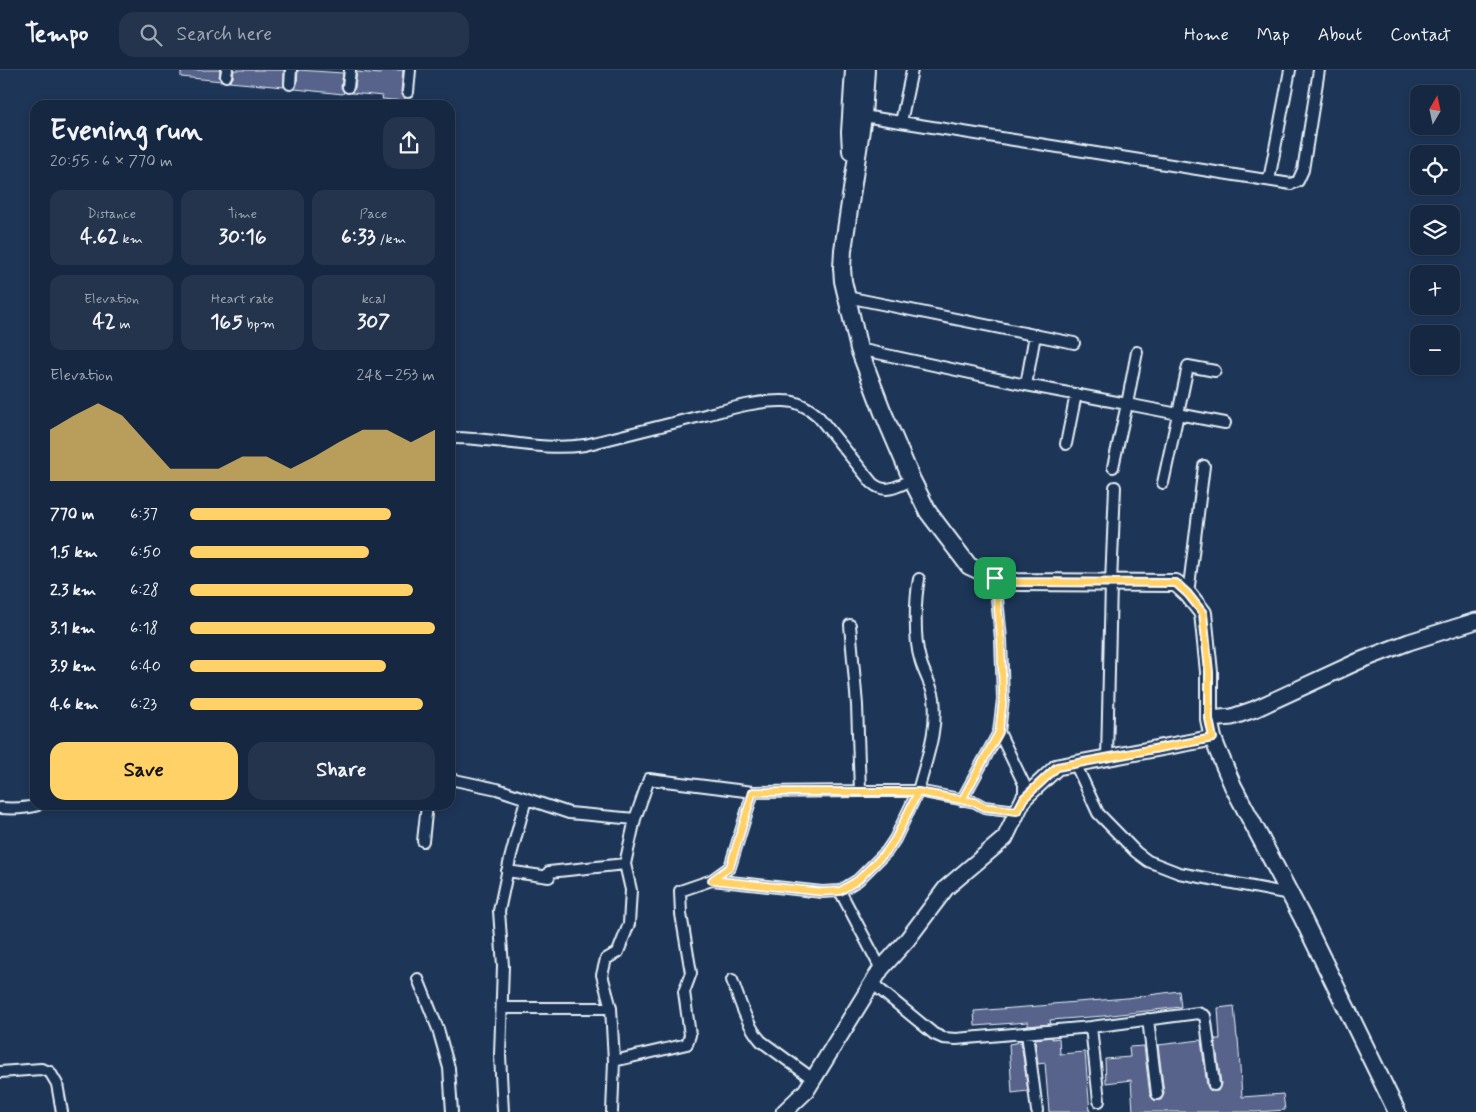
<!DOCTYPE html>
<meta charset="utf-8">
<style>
body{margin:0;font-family:Mynerve,sans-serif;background:#23344c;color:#f1f3f6;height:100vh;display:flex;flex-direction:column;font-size:19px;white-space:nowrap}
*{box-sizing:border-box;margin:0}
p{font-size:16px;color:#9ea6b1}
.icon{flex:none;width:28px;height:28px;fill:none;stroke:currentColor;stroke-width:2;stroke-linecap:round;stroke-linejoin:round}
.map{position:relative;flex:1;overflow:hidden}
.side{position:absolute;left:30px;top:30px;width:425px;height:710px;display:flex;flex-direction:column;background:#162841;border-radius:15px;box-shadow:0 2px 8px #0003,0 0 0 1px #35445a}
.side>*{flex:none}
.needle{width:32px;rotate:9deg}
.buttons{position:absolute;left:1410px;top:15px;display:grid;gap:10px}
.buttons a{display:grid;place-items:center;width:50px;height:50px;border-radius:10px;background:#162841;box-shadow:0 2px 8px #0003,0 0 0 1px #35445a;font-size:25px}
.pin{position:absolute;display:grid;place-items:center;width:42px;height:42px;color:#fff;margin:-21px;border-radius:10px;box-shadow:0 2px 8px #0006}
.round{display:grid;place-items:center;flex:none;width:52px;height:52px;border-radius:15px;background:#23344c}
.headline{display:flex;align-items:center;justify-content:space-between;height:85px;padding:0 20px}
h1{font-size:28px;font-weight:700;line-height:38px}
.figures{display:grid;grid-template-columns:repeat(3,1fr);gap:8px;height:85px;padding:5px 20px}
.figures div{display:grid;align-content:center;border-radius:12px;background:#23344c;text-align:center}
.figures b{font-size:21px;font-weight:700}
.figures small{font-size:14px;font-weight:400}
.figures p{font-size:14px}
.chart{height:140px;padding:10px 20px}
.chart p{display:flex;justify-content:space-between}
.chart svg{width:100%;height:90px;margin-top:5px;fill:#ffd166;opacity:.7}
.primary-button{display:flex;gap:10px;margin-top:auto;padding:10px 20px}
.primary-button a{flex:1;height:58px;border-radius:15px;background:#ffd166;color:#111;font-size:20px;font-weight:700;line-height:58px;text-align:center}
.primary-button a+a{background:#23344c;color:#f1f3f6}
ul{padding:0 20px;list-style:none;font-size:16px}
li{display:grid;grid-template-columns:80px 60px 1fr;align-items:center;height:38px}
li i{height:12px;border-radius:6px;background:#ffd166}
header{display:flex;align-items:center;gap:30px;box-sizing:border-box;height:70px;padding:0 25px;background:#162841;border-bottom:1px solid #35445a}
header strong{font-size:24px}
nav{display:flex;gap:28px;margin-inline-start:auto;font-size:18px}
.search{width:350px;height:45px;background:#23344c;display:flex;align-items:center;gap:12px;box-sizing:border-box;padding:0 18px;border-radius:15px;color:#9ea6b1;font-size:19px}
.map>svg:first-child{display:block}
.building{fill:#58648c;stroke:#e8f1f8}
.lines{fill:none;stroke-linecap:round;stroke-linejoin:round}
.street-casing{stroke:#e8f1f8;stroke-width:14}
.secondary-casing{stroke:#e8f1f8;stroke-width:19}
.primary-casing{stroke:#e8f1f8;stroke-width:20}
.street{stroke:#1d3557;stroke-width:10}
.secondary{stroke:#1d3557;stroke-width:15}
.primary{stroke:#1d3557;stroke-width:16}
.route-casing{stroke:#fff;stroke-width:10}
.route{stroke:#ffd166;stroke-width:6}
</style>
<header>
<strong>Tempo</strong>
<div class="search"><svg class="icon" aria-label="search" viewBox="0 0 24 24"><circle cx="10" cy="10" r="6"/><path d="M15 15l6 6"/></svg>Search here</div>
<nav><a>Home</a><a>Map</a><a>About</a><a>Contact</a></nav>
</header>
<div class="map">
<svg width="1476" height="1042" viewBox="0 0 1476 1042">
<rect width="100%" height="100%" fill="#1d3557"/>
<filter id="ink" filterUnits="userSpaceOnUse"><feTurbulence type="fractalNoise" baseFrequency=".02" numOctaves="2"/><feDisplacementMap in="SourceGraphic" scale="10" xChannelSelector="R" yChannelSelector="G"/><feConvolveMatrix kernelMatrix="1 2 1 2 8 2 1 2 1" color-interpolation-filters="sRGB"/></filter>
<g filter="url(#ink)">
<path class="building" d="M181,0H220L219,8L222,11L181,7Z
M234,0H284V17L229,12L233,8Z
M298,0L343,3L341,17L344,22L343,24L295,19L297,14Z
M381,0H403L401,22L402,25L405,28V31L382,29L383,26L351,23L355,18L357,2L381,4Z
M1179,921L1181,937L1103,946L1050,950L1051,954L1028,956V952L975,956L974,941L1052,935V934L1127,928Z
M1234,936L1237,968H1238L1242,1027L1283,1024L1285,1040L1258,1042H1133L1131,1010L1106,1013L1105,989L1130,987L1129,977L1144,976L1150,1025L1154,1030H1161L1164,1023L1158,975L1201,970L1207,1016L1211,1021H1218L1221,1014L1215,969H1220L1218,938Z
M1052,967V969L1059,968L1060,984L1085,982L1090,1042H1049L1045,993L1038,994L1035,969Z
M1021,972L1028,1021L1012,1023L1009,974Z"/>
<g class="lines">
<g class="street-casing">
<path id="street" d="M226,6L227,0
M290,14L291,0
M348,17L350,0
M408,22L410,0
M863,46L1291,114L1298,111L1303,100L1319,0
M901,52L912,0
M1269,110L1290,0
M847,227L1074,273
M859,279L1026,315L1127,334L1113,397
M1137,282L1127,334L1178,344L1163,413
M1215,301L1188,296L1178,344L1225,353
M1026,315L1035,265
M450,368C495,367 540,382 585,375C625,365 665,355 705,345C728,339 760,330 784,331C798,331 808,337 818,346L872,413C886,425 897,416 912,410
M1066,374L1076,324
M995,508L1001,569L1003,629L999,662L1024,714V728
M1188,524L1204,396
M1107,688L1111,513L1115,417
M1075,693L1098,743L1136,782L1148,791L1179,803L1290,824
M450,709L497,719L569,743L635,749
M860,721H918C926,690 938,661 934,628C932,615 923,602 920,589C914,570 915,528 919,509
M962,730L999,662
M0,738C13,739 25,739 38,735
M423,771L427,735
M507,801L549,807
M549,802L625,794
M712,810L822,822L840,821L858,810L887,781L895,769L918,721L975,732L984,737L1017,741
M840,821L881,899
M418,909L438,959L449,998L452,1042
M732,910C740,931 746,954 761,971L813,1009
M872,913L934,964L943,968L956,969L1091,957L1198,943L1205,946L1206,952L1214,1015
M502,938H611
M1148,949L1157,1024
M1091,957L1099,1031
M1027,963L1037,1041
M614,991L687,974L690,965L684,922L691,903L681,844L680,821L712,810L730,797L753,722L860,721L857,635L850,555
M0,1002L41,999L50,1002L57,1014L62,1042
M503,1042L500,985L503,896L499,841L510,789L526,729
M612,1042L614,991L611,938L602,905L606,889L618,882L629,854L631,820L625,794L635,749L649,709L753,722"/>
</g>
<g class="secondary-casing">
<path id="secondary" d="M1209,649L1232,647L1255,639L1359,591L1409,572L1476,551
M784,1042L806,1021L881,899L907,870L946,818L1005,768L1024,728L1057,697L1213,668"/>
</g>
<g class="primary-casing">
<path id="primary" d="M866,0L863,46L843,180L842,198L843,211L859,279L882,340L912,410L928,442L969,496L995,508L1016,512L1176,513L1188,524L1203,543L1209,602V649L1213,668L1218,681L1233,716L1302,847L1397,1042
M851,81L850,62L854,0"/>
</g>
<use href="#street" class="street"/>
<use href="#secondary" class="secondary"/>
<use href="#primary" class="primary"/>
</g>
</g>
<g class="lines" filter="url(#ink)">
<g class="route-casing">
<path id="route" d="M995,508L1001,570L1003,629L999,662L962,730L918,722L895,769L887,781L858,810L840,821L822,822L712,810L730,797L753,722H918L975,732L984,737L1017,741L1024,728L1057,697L1213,668L1209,649V602L1203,543L1188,524L1176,513L1016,512L995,508"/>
</g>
<use href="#route" class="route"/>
</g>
</svg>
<div class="buttons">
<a><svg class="needle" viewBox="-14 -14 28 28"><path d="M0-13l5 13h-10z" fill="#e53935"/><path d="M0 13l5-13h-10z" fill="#9ea6b1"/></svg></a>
<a><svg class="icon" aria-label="locate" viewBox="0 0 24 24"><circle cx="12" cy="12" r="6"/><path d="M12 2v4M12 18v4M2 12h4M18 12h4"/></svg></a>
<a><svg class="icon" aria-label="layers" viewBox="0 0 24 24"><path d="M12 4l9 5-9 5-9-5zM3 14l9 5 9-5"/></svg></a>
<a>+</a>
<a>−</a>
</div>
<div class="pin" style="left:995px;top:508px;background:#1e9e55"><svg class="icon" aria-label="arrive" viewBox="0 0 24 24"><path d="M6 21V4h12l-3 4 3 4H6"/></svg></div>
<section class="side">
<div class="headline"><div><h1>Evening run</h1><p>20:55 · 6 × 770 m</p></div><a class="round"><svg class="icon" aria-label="share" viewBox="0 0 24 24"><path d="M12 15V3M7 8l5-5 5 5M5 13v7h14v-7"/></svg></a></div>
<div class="figures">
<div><p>Distance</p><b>4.62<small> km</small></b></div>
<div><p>Time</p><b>30:16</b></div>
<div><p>Pace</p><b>6:33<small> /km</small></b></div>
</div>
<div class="figures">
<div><p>Elevation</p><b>42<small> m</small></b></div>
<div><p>Heart rate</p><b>165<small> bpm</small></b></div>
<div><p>kcal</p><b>307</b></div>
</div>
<div class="chart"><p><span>Elevation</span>248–253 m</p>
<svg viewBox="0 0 160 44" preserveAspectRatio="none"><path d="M0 44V19L10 12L20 6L30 12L40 25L50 38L60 38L70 38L80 32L90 32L100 38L110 32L120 25L130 19L140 19L150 25L160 19V44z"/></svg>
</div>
<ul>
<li><b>770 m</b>6:37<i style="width:82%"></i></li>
<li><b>1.5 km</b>6:50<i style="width:73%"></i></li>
<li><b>2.3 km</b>6:28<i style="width:91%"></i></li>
<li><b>3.1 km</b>6:18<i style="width:100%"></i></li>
<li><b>3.9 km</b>6:40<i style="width:80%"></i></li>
<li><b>4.6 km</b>6:23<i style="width:95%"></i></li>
</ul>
<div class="primary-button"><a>Save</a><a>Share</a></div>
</section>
</div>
